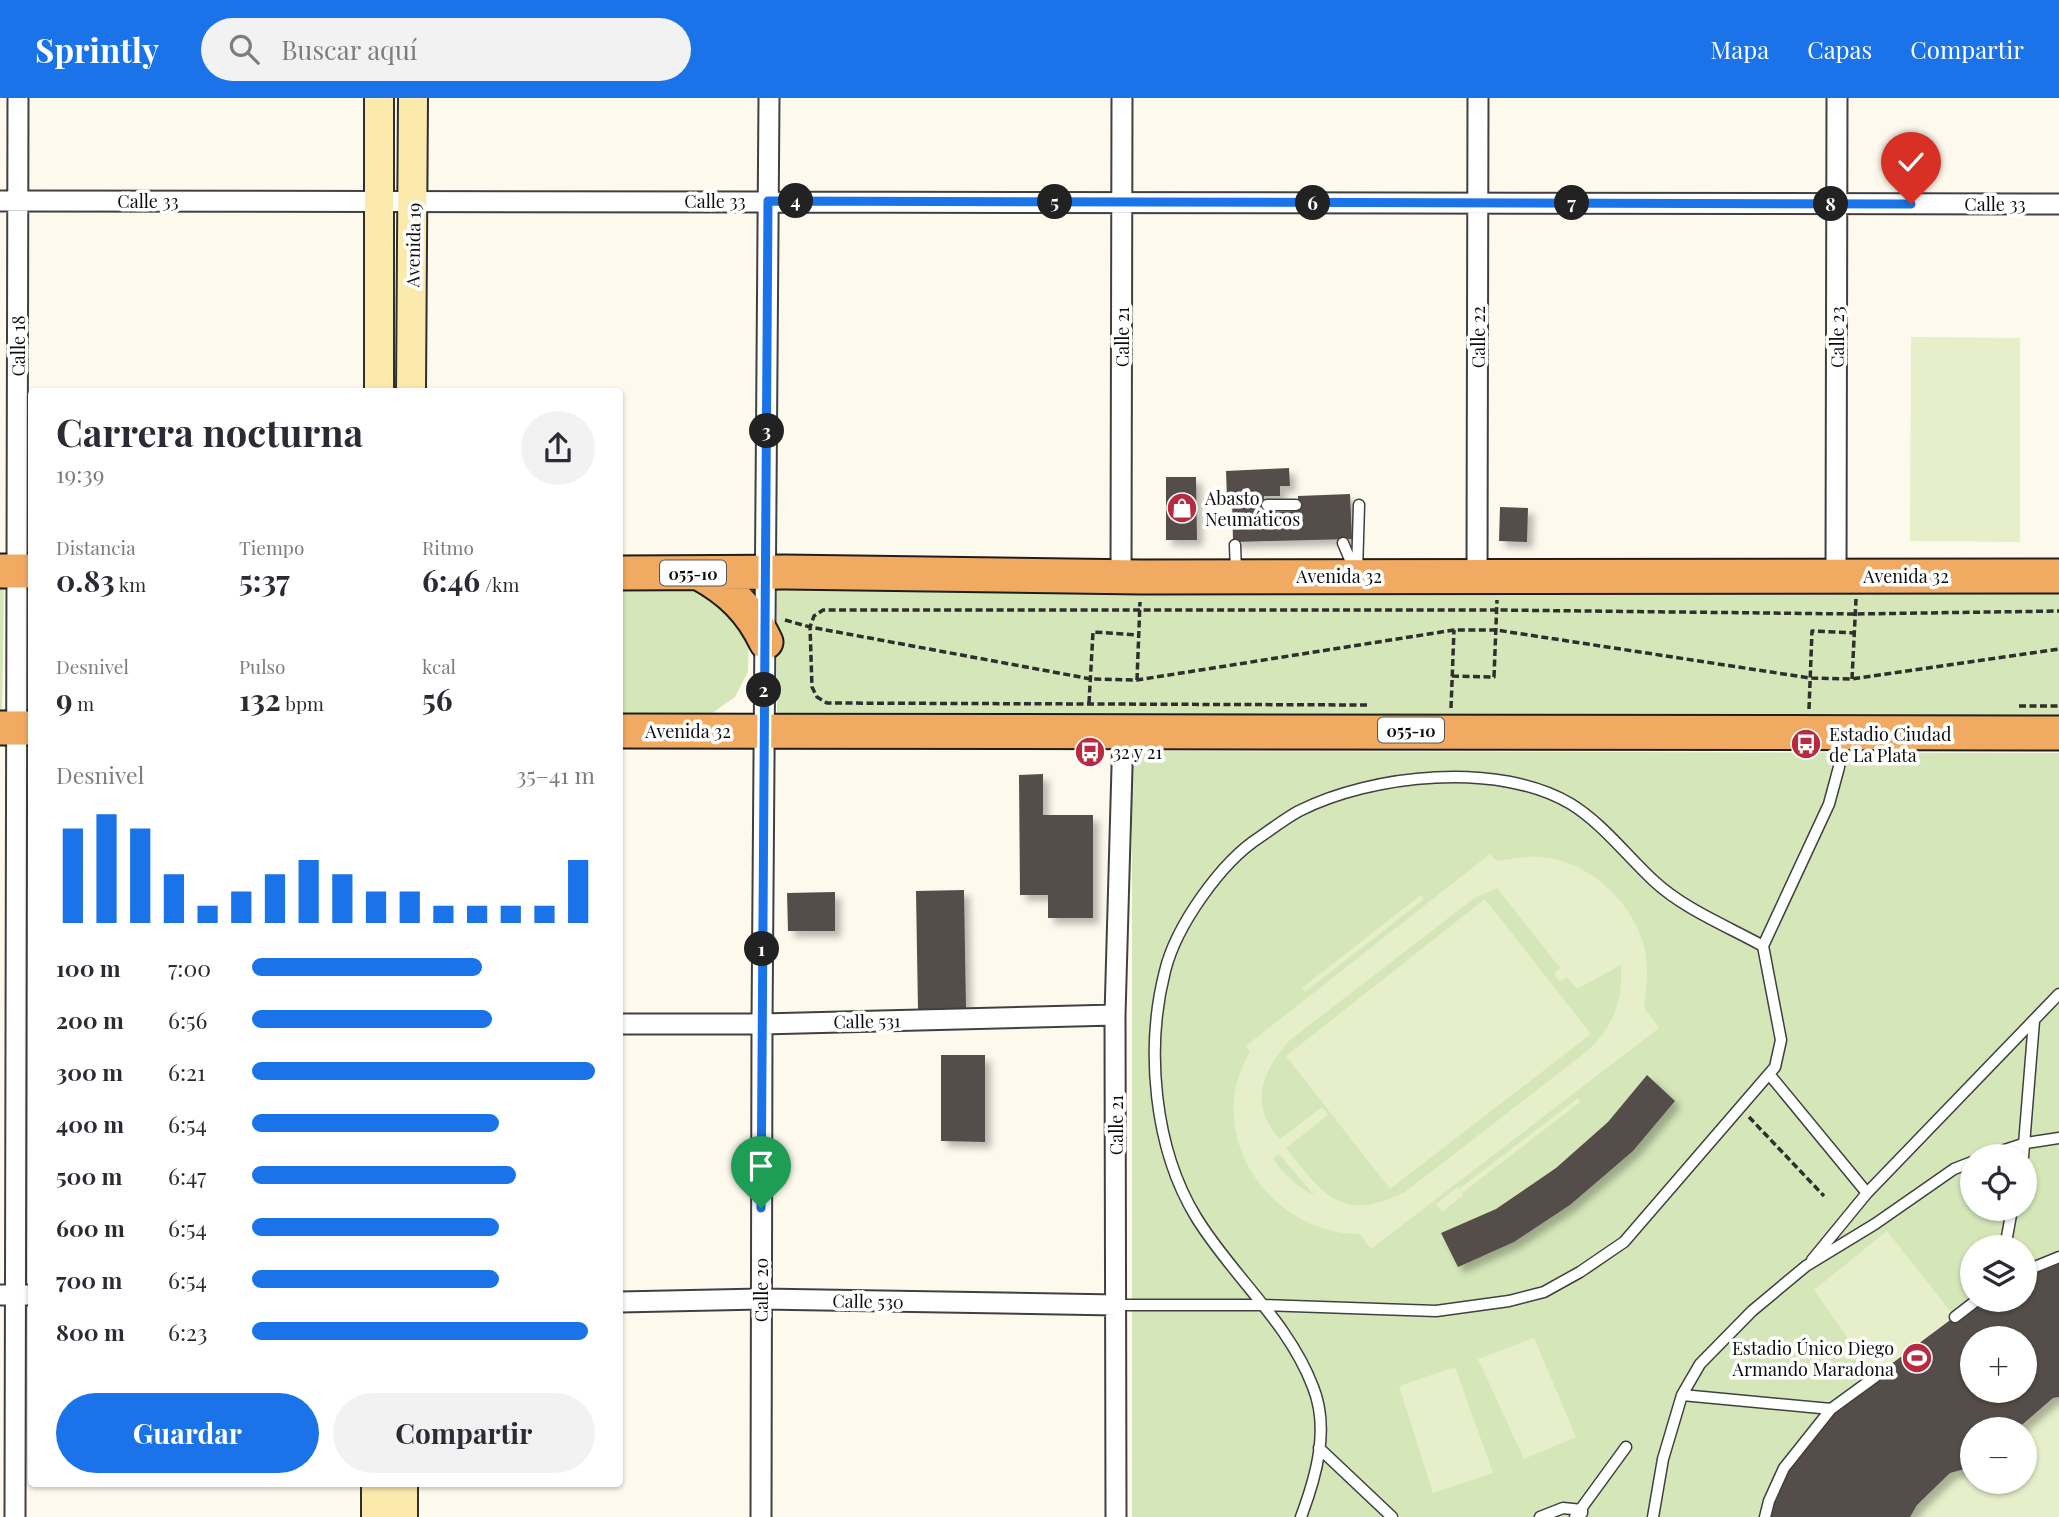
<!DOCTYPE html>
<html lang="es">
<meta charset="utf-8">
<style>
body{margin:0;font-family:"Playfair Display",serif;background:#f2f2f3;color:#2b2b33;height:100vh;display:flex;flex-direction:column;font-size:26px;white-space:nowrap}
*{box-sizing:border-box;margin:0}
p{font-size:23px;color:#7c7c81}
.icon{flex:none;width:38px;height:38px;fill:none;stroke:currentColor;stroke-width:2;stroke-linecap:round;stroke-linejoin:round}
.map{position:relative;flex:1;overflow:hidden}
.side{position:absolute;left:28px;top:290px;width:595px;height:1099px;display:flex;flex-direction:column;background:#fff;border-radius:7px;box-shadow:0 2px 5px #0004}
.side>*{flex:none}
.fabs{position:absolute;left:1960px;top:1046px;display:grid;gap:14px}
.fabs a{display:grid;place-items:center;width:77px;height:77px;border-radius:50%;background:#fff;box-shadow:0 2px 5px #0004;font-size:35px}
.pin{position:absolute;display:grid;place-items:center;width:60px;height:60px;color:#fff;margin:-72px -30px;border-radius:50% 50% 50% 0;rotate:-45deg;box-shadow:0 0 7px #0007}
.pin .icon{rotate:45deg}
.km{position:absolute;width:35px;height:35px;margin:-18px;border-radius:50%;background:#222;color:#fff;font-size:19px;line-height:35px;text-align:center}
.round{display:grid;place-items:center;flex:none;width:74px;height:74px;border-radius:37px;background:#f2f2f3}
.overview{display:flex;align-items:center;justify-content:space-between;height:119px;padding:0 28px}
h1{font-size:38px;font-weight:700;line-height:52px}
.stats{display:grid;grid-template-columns:repeat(3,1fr);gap:10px;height:119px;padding:7px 28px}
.stats div{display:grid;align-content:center}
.stats b{font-size:30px;font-weight:700}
.stats small{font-size:19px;font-weight:400}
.stats p{font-size:19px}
.chart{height:196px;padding:14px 28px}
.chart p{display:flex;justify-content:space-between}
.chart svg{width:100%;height:126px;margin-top:7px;stroke:#1a73e8;stroke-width:6}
.cta{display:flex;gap:14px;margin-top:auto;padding:14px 28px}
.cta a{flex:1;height:80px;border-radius:42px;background:#1a73e8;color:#fff;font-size:28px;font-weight:700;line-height:80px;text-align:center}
.cta a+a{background:#f2f2f3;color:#2b2b33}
ul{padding:0 28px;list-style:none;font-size:23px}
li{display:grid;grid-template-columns:112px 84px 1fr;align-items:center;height:52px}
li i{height:18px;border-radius:9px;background:#1a73e8}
header{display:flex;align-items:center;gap:42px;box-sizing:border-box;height:98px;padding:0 35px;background:#1a73e8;color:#fff}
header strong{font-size:33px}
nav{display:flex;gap:38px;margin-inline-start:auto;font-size:24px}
.search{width:490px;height:63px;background:#f2f2f3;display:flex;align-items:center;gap:18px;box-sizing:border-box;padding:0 24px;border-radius:38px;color:#7c7c81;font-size:26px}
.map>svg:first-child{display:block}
.green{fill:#d5e7b9;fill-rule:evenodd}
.pitch{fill:#e6efca;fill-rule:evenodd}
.building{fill:#554d4a;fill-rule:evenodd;filter:url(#shadow)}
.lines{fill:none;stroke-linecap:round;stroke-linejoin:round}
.service-casing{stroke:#404040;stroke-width:13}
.minor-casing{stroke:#404040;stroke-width:23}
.secondary-casing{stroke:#2f2f2f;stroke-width:32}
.trunk-casing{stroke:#1e1e1e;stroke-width:37}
.path{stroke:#2f2f2f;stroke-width:3.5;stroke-dasharray:7 3.5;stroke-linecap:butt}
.service{stroke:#fff;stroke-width:10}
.minor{stroke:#fff;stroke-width:19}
.secondary{stroke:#fbeaab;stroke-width:28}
.trunk{stroke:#f0aa62;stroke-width:33}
.route-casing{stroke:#fff;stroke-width:14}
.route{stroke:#1a73e8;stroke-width:9}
.labels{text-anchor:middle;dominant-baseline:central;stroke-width:7;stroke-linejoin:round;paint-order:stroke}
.shield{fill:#fff;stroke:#565656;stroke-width:2}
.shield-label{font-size:16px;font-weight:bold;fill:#0d0d0d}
.street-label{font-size:18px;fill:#0d0d0d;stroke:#fff}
.poi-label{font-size:18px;fill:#0d0d0d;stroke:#fff;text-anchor:start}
</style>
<header>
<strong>Sprintly</strong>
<div class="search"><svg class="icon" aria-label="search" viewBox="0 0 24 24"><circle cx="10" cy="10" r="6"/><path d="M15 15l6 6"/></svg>Buscar aquí</div>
<nav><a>Mapa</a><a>Capas</a><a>Compartir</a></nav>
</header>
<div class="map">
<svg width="2059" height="1419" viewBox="0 0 2059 1419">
<defs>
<filter id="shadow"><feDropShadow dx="6" dy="6" stdDeviation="3.5" flood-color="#0004"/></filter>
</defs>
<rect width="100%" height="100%" fill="#fef9ed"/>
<path class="green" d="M0,486H4L2,620H0Z
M620,489L703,490L749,534L748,574L735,599L701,623L620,622Z
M777,489L2059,491V625L777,624Z
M1140,653L2059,655V1419H1132V664ZM1972,1059H2025V1111H1972ZM1972,1150H2025V1202H1972ZM1972,1241H2025V1293H1972ZM1972,1332H2025V1384H1972Z"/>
<path class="pitch" d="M1911,239L2020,240V444L1910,443Z
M1490,756L1497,763C1511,761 1525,758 1540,759C1586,762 1629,800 1643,844C1649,866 1647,887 1644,909L1659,930L1371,1151L1360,1136C1269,1136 1201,1035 1250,954L1246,948ZM1497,790L1560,870L1554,876L1560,884L1567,879L1577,891L1621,867C1623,903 1613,930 1586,954L1405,1094C1342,1125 1324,1098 1286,1050L1328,1017L1322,1009L1280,1041C1248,1008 1262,972 1290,942L1473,801ZM1279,1056L1315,1098C1298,1089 1283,1077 1273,1060Z
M1421,797L1424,801L1305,894L1302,890Z
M1485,801L1591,936L1390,1091L1286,958Z
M1578,1000L1580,1004L1462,1095L1463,1097L1442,1114L1436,1106L1457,1089L1459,1091Z
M1887,1133L1955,1219L2025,1202V1184L2048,1172L2059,1170V1419H1779L1875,1279L1814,1192ZM1972,1241H2025V1293H1972ZM1972,1332H2025V1384H1972Z
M1534,1240L1576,1339L1524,1361L1478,1261Z
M1455,1269L1493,1375L1433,1395L1399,1288Z"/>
<path class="building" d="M1289,370L1290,388H1280V398H1264V414L1298,413V398L1350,396L1352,441L1233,444L1232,400H1227L1226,373Z
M1166,379H1196L1197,442H1166Z
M1500,409L1528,410L1527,444L1499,443Z
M1043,676V717H1093V820H1048V797H1020L1019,677Z
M964,792L966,911L918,912L916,793Z
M835,794V833H788L787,795Z
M941,957H985V1044L941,1043Z
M1647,977L1675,1003L1633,1053L1570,1107L1514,1144L1458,1169L1441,1135L1496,1111L1556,1070L1608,1024Z
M2059,1159V1299L2053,1300L2016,1332H1972V1369L1950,1375L1917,1407L1910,1419H1765L1784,1370L1831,1311L1977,1202H2025V1173ZM1972,1241H2025V1293H1972Z"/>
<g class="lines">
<g class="service-casing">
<path id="service" d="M1267,407H1296
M1343,445L1354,471
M1235,447L1236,475
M1357,474L1359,407
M1769,976L1867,1095
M1983,1059L2026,1045L2059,1040
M2023,1059L2034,923
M2005,1150L2012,1111
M1812,1162L1867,1095L2059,896
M2025,1173L2059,1159
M1117,1207H1264L1436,1213L1509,1203L1544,1194L1580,1174L1624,1144L1775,969L1781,942L1763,848L1829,706L1839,669L1841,637
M1955,1219L1977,1202
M1682,1297L1831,1311
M1319,1350L1392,1419
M1301,1419C1316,1379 1330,1331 1313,1289C1288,1223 1232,1178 1196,1119C1154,1050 1145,951 1165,873C1176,828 1221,764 1260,739C1273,730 1286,720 1299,713C1372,676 1499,663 1571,706C1603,726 1626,757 1654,783C1684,811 1727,828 1763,848
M1540,1419L1563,1410L1582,1412V1415
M1575,1419L1626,1349
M1653,1419L1663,1361L1682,1297L1700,1266L1752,1213L1806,1168L1875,1126L1954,1071L1972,1064
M1765,1419L1769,1403L1784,1370L1831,1311L1875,1279"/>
</g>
<g class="minor-casing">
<path id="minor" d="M0,103L2059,106
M1121,478L1122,0
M1477,478L1478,0
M1836,478L1837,0
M620,926H762L1115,917
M0,1197H32
M620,1204L761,1201L1117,1207
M15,1419L18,0
M761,1419L762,926L769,0
M1116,1419L1115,917L1123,634"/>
</g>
<g class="secondary-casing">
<path id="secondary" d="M379,0V294
M411,294L413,0
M376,1386V1419
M403,1419V1386"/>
</g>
<g class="trunk-casing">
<path id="trunk" d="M0,473H32
M620,475L785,474L1141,479L2059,478
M699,475C730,492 751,512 766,544
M0,630H32
M620,633C1099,636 1579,631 2059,635"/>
</g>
<path class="path" d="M785,522L810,529L1091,581L1137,582L1454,532H1496L1810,580L1852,581L2059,551
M1452,578L1494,579L1497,502
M1852,581L1856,501
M1137,582L1140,504
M1089,605L1093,534L1139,537
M1367,607L827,605L817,599L812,589L810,529L814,518L823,512H1497L1855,516L2059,513
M2019,608H2059
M1451,610L1454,532
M1809,611L1812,533L1854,535
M1749,1019L1824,1098"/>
<use href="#service" class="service"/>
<use href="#minor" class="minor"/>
<use href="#secondary" class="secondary"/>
<use href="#trunk" class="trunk"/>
</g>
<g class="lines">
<g class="route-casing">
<path id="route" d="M761,1110L768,103L1911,106"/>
</g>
<use href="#route" class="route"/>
</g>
<defs>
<g id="shop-disc" transform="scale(1.575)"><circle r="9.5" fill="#b72b40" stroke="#fff"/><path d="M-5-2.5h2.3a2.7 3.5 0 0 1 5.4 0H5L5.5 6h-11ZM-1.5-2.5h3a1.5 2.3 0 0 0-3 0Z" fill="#fff"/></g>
<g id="bus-disc" transform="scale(1.575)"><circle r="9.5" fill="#b72b40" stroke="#fff"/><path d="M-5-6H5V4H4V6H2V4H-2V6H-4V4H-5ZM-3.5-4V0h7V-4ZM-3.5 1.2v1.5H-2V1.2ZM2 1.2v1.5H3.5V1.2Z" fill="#fff"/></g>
<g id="stadium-disc" transform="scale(1.575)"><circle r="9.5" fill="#b72b40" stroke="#fff"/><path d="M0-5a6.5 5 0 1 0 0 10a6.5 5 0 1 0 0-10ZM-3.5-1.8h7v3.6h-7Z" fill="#fff"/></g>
</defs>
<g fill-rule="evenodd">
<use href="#shop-disc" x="1182" y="410"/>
<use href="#bus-disc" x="1806" y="646"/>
<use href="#bus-disc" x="1090" y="654"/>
<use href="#stadium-disc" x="1917" y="1260"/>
</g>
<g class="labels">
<g class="shield">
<rect x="660" y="462.5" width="66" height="25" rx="5"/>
<rect x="1378" y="619.5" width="66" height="25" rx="5"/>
</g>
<g class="shield-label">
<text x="693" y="475">055-10</text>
<text x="1411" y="632">055-10</text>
</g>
<g class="street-label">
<text x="148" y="103">Calle 33</text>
<text x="715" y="103">Calle 33</text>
<text x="1995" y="106">Calle 33</text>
<text transform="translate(413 147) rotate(-89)">Avenida 19</text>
<text transform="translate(1122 239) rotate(-90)">Calle 21</text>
<text transform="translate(1478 239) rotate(-90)">Calle 22</text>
<text transform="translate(1837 239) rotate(-90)">Calle 23</text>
<text transform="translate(18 248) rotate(-90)">Calle 18</text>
<text x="1339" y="478">Avenida 32</text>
<text x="1906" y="478">Avenida 32</text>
<text x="688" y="633">Avenida 32</text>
<text transform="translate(867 923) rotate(-1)">Calle 531</text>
<text transform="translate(1116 1027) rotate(-90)">Calle 21</text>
<text transform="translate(761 1192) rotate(-90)">Calle 20</text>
<text transform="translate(868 1203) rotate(1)">Calle 530</text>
</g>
<g class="poi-label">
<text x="1205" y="400">Abasto<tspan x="1205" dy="21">Neumáticos</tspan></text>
<text x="1829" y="636">Estadio Ciudad<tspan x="1829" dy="21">de La Plata</tspan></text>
<text x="1113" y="654">32 y 21</text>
<text x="1894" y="1250" text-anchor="end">Estadio Único Diego<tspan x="1894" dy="21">Armando Maradona</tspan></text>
</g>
</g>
</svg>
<div class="fabs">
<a><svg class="icon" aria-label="locate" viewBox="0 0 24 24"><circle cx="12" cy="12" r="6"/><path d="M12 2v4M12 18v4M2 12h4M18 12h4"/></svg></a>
<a><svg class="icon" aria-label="layers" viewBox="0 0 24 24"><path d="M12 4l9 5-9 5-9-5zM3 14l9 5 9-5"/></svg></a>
<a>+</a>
<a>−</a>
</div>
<div class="pin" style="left:761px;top:1110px;background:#1e9e55"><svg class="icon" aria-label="arrive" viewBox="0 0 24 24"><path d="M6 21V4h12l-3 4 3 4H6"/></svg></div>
<div class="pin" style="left:1911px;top:106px;background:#d93025"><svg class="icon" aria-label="check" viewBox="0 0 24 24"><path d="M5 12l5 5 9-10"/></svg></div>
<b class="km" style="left:762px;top:851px">1</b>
<b class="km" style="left:764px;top:592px">2</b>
<b class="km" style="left:767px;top:333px">3</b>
<b class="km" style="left:796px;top:103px">4</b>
<b class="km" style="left:1055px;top:104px">5</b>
<b class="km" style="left:1313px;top:105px">6</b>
<b class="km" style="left:1572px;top:105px">7</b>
<b class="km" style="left:1831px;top:106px">8</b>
<section class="side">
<div class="overview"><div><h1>Carrera nocturna</h1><p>19:39</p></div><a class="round"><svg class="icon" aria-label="share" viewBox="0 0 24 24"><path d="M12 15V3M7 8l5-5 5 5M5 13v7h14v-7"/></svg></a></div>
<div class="stats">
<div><p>Distancia</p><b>0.83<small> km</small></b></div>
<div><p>Tiempo</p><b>5:37</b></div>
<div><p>Ritmo</p><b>6:46<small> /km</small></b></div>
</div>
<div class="stats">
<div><p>Desnivel</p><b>9<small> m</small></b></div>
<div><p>Pulso</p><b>132<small> bpm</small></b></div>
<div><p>kcal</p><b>56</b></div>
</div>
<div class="chart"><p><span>Desnivel</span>35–41 m</p>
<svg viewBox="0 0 160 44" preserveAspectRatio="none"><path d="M5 44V11M15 44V6M25 44V11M35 44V27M45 44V38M55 44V33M65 44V27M75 44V22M85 44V27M95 44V33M105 44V33M115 44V38M125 44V38M135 44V38M145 44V38M155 44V22"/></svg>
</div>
<ul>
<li><b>100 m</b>7:00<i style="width:67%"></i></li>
<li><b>200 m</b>6:56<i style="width:70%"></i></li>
<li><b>300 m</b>6:21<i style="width:100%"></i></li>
<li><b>400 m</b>6:54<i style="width:72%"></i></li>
<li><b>500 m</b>6:47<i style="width:77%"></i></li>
<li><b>600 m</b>6:54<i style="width:72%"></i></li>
<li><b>700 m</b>6:54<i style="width:72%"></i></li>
<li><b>800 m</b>6:23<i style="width:98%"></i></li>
</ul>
<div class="cta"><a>Guardar</a><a>Compartir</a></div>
</section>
</div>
